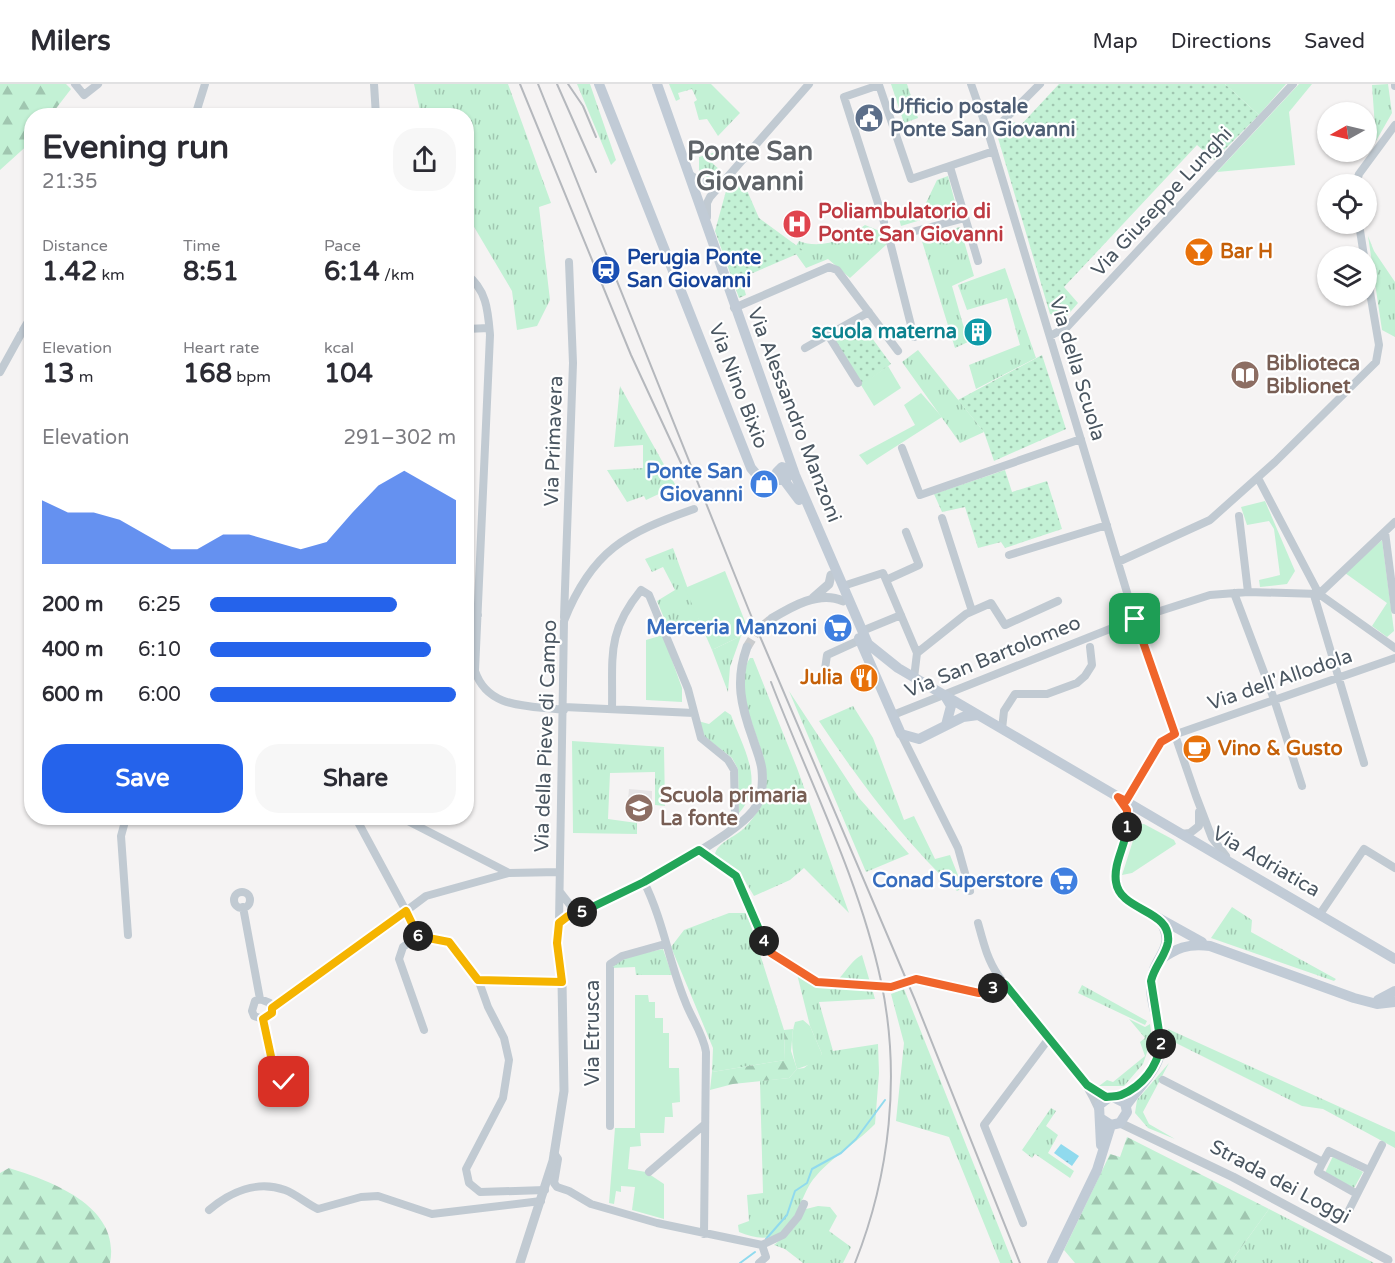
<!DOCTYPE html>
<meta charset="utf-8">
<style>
body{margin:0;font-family:"Varela Round",sans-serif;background:#f7f7f7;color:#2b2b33;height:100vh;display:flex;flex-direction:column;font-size:22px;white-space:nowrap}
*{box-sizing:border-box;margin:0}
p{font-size:20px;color:#7c7c81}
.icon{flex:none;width:33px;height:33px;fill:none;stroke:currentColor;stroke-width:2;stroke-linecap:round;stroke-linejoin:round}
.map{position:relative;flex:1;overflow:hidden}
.panel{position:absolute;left:24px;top:24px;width:450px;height:717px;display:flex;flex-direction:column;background:#fff;border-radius:24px;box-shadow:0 2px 4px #0004}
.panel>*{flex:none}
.needle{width:39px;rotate:262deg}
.tools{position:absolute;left:1317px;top:18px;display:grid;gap:12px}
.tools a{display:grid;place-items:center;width:60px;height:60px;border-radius:50%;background:#fff;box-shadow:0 2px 4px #0004;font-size:30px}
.pin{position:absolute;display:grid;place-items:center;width:51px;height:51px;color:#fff;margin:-26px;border-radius:12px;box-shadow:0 3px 9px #0006}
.km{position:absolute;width:30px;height:30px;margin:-15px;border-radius:50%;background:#222;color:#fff;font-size:16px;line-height:30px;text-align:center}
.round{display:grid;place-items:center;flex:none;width:63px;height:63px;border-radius:24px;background:#f7f7f7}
.overview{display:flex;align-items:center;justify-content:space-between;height:102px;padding:0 18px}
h1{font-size:33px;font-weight:700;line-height:45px}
.figures{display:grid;grid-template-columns:repeat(3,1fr);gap:9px;height:102px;padding:6px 18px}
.figures div{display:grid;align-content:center}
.figures b{font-size:26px;font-weight:700}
.figures small{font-size:16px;font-weight:400}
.figures p{font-size:16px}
.chart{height:168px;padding:12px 18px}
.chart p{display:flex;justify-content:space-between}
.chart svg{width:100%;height:108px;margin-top:6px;fill:#2563eb;opacity:.7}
.cta{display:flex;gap:12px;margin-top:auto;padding:12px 18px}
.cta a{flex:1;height:69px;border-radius:24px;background:#2563eb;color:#fff;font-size:24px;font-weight:700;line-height:69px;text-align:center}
.cta a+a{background:#f7f7f7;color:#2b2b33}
ul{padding:0 18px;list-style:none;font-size:20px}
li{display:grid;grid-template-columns:96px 72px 1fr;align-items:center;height:45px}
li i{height:15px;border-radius:8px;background:#2563eb}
header{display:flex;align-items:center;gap:36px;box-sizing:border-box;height:84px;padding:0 30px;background:#fff;border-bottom:2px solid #e1e1e2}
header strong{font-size:28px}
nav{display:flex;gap:33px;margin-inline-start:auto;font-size:21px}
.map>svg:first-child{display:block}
.education{fill:#e6e4e5}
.grass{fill:url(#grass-tufts)}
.forest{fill:url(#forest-firs)}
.park{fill:url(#park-dots)}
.garden{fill:#c3f1d5}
.water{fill:url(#water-ripples)}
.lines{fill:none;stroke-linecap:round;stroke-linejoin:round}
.stream{stroke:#90daee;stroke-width:2}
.tertiary-tunnel{stroke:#caccce;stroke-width:9;stroke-dasharray:9 4.5;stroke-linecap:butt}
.minor{stroke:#c1cad2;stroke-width:8}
.tertiary{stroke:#c1cad2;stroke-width:9}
.secondary{stroke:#c1cbd6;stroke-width:10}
.rail{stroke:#b5b8bd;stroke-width:2}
.split-1-casing{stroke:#fff;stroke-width:12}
.split-2-casing{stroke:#fff;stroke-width:12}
.split-3-casing{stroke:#fff;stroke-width:12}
.split-4-casing{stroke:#fff;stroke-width:12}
.split-5-casing{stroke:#fff;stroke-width:12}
.split-6-casing{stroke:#fff;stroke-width:12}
.split-7-casing{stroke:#fff;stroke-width:12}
.split-1{stroke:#f0652b;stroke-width:8}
.split-2{stroke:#22a559;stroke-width:8}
.split-3{stroke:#22a559;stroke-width:8}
.split-4{stroke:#f0652b;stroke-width:8}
.split-5{stroke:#22a559;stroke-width:8}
.split-6{stroke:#f5b400;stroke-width:8}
.split-7{stroke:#f5b400;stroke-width:8}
.labels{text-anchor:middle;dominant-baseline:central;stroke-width:4.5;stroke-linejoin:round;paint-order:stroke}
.service-label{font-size:20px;font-weight:bold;fill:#4e5e75;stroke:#fff;text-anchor:start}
.street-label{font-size:20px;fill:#4a5661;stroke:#fff}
.health-label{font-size:20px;font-weight:bold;fill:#be3a42;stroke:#fff;text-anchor:start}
.food-label{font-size:20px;font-weight:bold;fill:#c56008;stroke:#fff;text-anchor:start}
.transit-label{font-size:20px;font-weight:bold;fill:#164399;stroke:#fff;text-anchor:start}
.culture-label{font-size:20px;font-weight:bold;fill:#0d838f;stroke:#fff;text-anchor:end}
.education-label{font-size:20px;font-weight:bold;fill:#785e54;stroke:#fff;text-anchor:start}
.shop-label{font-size:20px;font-weight:bold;fill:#366cbe;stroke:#fff;text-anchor:end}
.district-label{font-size:26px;font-weight:bold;fill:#5f6368;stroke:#fff}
</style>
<header>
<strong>Milers</strong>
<nav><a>Map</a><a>Directions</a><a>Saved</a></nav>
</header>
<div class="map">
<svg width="1395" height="1179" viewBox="0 0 1395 1179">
<defs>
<pattern id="grass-tufts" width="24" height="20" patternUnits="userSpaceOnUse" patternTransform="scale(1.5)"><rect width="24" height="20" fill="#c3f1d5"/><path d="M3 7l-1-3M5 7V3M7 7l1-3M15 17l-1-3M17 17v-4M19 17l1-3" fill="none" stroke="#a0c6b0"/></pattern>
<pattern id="forest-firs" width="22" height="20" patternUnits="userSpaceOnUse" patternTransform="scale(1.5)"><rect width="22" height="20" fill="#c3f1d5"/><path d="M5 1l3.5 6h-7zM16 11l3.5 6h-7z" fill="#a0c6b0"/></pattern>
<pattern id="park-dots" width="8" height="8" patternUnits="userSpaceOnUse" patternTransform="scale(1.5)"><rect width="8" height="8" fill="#c3f1d5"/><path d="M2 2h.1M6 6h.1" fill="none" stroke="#a0c6b0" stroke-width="1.8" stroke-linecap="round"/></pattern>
<pattern id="water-ripples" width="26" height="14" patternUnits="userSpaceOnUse" patternTransform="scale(1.5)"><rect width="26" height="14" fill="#90daee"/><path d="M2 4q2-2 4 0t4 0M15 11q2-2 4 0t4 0" fill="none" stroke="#78b4c4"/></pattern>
</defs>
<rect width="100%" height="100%" fill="#f5f3f3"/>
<path class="education" d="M629,705L652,707V717L628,716Z
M628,717L652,719L651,730L627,728Z"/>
<path class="grass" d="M414,0H508L551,119L539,123L550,216L537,242L517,246L512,207L467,131L466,32L421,31Z
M577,0H590L616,76L611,81Z
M669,0H711L740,29L718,52L707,35L699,36L694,18L697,16L692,5L678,9L680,15L676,17Z
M891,0H907L918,34L904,39Z
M1388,0L1392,29L1376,57L1372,1Z
M719,67L710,77L720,86L716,92L707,93L699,87V73Z
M948,92L957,125L901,142L898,131L925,121L937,96Z
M865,141L887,150V160L850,194L828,175L806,184L796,170L803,167L796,162L799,157C821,166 847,155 865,141Z
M960,143L974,192L952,202L968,258L955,264L921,154Z
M1368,152L1374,167L1395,198V253L1382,246Z
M1005,184L1036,274L976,305L969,281L1020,261L1007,214L967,226L958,201Z
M918,266L984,348L960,359L902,278Z
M620,302L676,402L646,416L644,412L627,418L607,386L643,384V361L614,363Z
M673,464L700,538L671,551L657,517L675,506L663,483L652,488L645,475Z
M741,552L730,583L728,608L712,566Z
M750,574H753L797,684L849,829L804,784L790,796L754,812L739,787L715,771C716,758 739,752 747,741C757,731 765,714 766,700C770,662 727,609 750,574Z
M789,607L859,714L909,770L866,788Z
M853,622L873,654L904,736L914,732L935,775L950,771L963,804L957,807C903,756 860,698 819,637Z
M725,627L731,631C741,660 767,699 739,729L738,685L732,674L705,653L698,637L709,640Z
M572,657L664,663L665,722L655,721V688L610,689L608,735L637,739V750L573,749Z
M1232,823L1252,836L1251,848L1336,895L1334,897L1211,854Z
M729,829H747L784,946L785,976L712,988L713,964L671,863L684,846Z
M663,865L672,891H636L635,883L612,884L617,875Z
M862,871L875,915L819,918L833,967L878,960L879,989L875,1040C855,1061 826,1076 810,1100C800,1117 796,1139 778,1150C765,1157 752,1153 739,1148L738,1141L749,1137L747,1111L763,1109L760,997L789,994L797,985L804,984L822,970L810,942L797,890L816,901L831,903C841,895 852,875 862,871Z
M1082,901L1147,937L1145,941L1078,909Z
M904,905L1013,1179H1000L949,1053L896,1037L904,959L891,910Z
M1129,935L1145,943L1150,940L1153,960H1150L1143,980L1124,1002H1099L1107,996L1113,998L1145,972L1140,958L1145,954Z
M1168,945L1395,1048V1064L1323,1025L1302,1022L1168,955Z
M1169,979L1143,1028L1149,1040L1175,1055L1148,1044L1135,1029L1137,1016Z
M1051,1024L1056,1027L1046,1042L1058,1051L1048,1069L1074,1087L1070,1094L1035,1070L1032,1074L1022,1066Z
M1333,1072L1363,1088L1354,1104L1325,1089Z
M818,1122L830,1123L837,1132L829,1147L851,1163L843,1179H803L785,1165L774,1161L793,1145L806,1125Z
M1269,1125L1374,1179H1230Z"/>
<path class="forest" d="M0,0H66L71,5L51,31L32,32L31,58L0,86Z
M793,945L791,967L797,985L789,994L733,1000L710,1006L712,988L785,976L784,946Z
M1127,1053L1269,1125L1230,1179H1075L1064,1166L1110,1070L1120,1073Z
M9,1084C51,1097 121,1122 110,1179H0V1089Z"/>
<path class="park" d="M1059,0H1225L1259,31L1214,76L1197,61L1064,203L1078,219L1065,234L1050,230L998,54L1014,38L1019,43Z
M737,94L742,95L759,134L804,167L741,194L746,211L739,214L715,147L726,107Z
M861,239L891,280L861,302L832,257Z
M1042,271L1066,345L994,377L984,348L958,316Z
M1005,386L1012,408L1047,397L1062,445L1005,464L1001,458L978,464L965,423L942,428L934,410Z"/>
<path class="garden" d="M1225,0H1286L1259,31Z
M1299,0H1312L1289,28L1295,81L1217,88Z
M888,282L901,304L874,322L861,301Z
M921,309L942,333L867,381L859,371L915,341L904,321Z
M1265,417L1295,487L1287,500L1260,503L1259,496L1280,491L1274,445L1269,437L1247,441L1241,423Z
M1382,456L1394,547L1387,553L1372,542L1387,519L1345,489Z
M725,487L748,545L741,552L712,566L685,504Z
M663,551L682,604V618L646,616V556Z
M1144,740L1174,756L1176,760L1132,789L1122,791L1138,741H1132Z
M635,911H648L649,918H655V934H663V949H669V984H679L680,1018L672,1019L673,1033H665L664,1049H640L641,1062L630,1063L628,1085L646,1088L664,1100V1135L632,1126L635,1103L621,1102V1108L616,1107L614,1120L609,1119L615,1044H635Z
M803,936L810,942L822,970L814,979L797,985C792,969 790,955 795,938Z"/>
<path class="water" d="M1061,1060L1079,1072L1072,1082L1054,1069Z"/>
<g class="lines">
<path class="stream" d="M766,1155L787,1131L795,1107L807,1099L812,1085L841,1069L856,1055L885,1016
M740,1179L755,1168"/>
<path class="tertiary-tunnel" d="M747,563L757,547L771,535"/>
<path class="minor" d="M75,0L84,11L98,0
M374,0L376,32
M971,0L989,51L1135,535L1196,712L1212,754L1226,772
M1395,0V2
M195,32L205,0
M989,51L1040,0
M950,83L978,177
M690,91L707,101L722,97
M1356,100L1359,90L1395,41
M707,133V119L710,113L809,0
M884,138L844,13L879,1L911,95L994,67
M1359,140L1364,172
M466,190C487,206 488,227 490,251L475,587C488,626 529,621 564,626
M734,224L829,183L837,186L898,267
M466,245L489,244
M23,246L32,231
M828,251L858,299
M1050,252L1067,243L1293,0
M914,253L889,154L965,134
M805,264L869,228
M0,288L21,250L32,243
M902,364L920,411L1081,355
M1258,394L1319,510L1395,564
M1239,432L1248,508
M942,434L972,527
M1385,448L1395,526
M1009,471L1107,441
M1118,478L1210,436L1275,378L1376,278L1379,261L1366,185
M886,496L919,481L906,448
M843,502L883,489L917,569
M1234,509L1274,615L1302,702
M1314,511L1364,679
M466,531H478
M564,533L573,279L569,178
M862,547L901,531
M825,585L827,571L860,556
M914,594L917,569L966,530L991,519L1005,541L1058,517
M564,623L694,629
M612,625C613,573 606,549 641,506L649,511L688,605L701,654L728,676L734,686L735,729
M893,631L1135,535L1210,511L1248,508L1319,510L1395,438
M1002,645L1004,627L1015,610H1047L1077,599L1085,592L1092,581L1090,563
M901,650L958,764L970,807
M1126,717L1165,654L1395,574
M126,734L121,752L128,851
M358,734V738L406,827L426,812L509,789
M402,734L509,789L559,788
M1181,750L1190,749L1199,742V728
M699,766L736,792L771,869L817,898L891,903L916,895L979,909L1005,900
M644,798C663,836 669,878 685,917C691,934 703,949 706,968L704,1150
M560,808L574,826L584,827
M234 816a8 8 0 1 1 16 0a8 8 0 1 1-16 0Z
M243,823L260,915L270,919L272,929L263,935L254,932L252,927L255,917L260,915
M1320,830L1364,765L1395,784
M559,839L564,537C592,466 626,449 694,425
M978,839C983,857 987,875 998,891C1028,937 1076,972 1098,1024
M418,852L403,863L399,875L424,946
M478,895L488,923L504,954L509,976L503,1014L466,1085L469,1099L480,1108L545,1106
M272,924L406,827L418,852L449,859L478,895L562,898
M263,935L275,991L271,993L268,1001L273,1007H278L284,1002L283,994L275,991
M1163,996L1323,1078L1318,1088L1357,1110
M1088,1002L1106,1013
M610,1042V880L622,872L665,860
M554,1069L558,1075L554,1099L557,1103L569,1107L591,1120L657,1139L762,1161L783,1151L798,1133L804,1120
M1323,1078L1329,1067L1369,1086
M649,1088L705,1040
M209,1126C230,1108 257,1096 285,1106C296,1110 307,1120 318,1125L361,1113L378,1112L432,1130L541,1117
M1344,1136L1382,1061
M1023,1139L984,1041L1050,953
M759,1179L766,1173L762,1161"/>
<path class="tertiary" d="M813,514L829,500L831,491
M771,535C791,523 819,506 843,517
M1120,1039L1233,1093L1388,1176
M520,1179L553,1077L564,1007L562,898L557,859L559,839C569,831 580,829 592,824C626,807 741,752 757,721C762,711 763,697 762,686C761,676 756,665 753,655C741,622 735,597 747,563"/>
<path class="secondary" d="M599,0L751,384L761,396H784L799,416
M657,0L795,391L868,560L898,584L1395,875
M779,394L777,388L782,383L788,386L787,394
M859,554L901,650L919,655L963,633L978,631
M945,612L951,622L946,641
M1120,715C1145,746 1094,791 1128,817L1202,858
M1158,877C1177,864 1187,859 1210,862L1354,914L1377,920L1395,918
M1378,916L1395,907
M1126,1022C1136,1007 1152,992 1158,976C1168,950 1149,925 1151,899C1153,870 1179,865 1159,835
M1100,1034L1111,1041L1120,1039L1127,1028L1125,1019L1111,1012L1099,1021L1101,1061
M1052,1179L1097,1086L1111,1041"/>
<path class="rail" d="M520,0L631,271L681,379
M538,0L750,529L915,916L1020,1179
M557,0L596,88
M568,0L583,22L596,53
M771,598C809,697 859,794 881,897C901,991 890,1091 855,1179"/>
</g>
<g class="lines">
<g class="split-1-casing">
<path id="split-1" d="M1127,743V726L1118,713L1126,717L1161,658L1175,650L1135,535"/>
</g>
<g class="split-2-casing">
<path id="split-2" d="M1127,743C1126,761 1113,779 1116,798C1120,828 1172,825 1168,858C1166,871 1154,883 1151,897L1161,960"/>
</g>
<g class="split-3-casing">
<path id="split-3" d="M993,904L1005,900L1087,1001L1106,1013C1111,1012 1116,1013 1121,1011C1143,1002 1157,983 1161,960"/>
</g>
<g class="split-4-casing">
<path id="split-4" d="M764,857L771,869L817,898L891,903L916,895L979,909L993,904"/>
</g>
<g class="split-5-casing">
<path id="split-5" d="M582,828L644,798L699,766L736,792L764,857"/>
</g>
<g class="split-6-casing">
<path id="split-6" d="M418,852L449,858L478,896L562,898L557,859L559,839L568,832L582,828"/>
</g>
<g class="split-7-casing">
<path id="split-7" d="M284,998L283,994L275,991L263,935L272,929V924L406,827L418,852"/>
</g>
<use href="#split-1" class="split-1"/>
<use href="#split-2" class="split-2"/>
<use href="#split-3" class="split-3"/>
<use href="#split-4" class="split-4"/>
<use href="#split-5" class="split-5"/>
<use href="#split-6" class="split-6"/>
<use href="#split-7" class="split-7"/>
</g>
<defs>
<g id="civic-disc" transform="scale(1.5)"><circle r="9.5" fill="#5c6f8a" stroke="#fff"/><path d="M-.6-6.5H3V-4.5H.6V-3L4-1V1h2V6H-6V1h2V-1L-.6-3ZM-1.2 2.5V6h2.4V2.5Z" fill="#fff"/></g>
<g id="hospital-disc" transform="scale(1.5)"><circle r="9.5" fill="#e0444e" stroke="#fff"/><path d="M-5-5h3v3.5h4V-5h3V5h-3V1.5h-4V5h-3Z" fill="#fff"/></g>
<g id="bar-disc" transform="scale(1.5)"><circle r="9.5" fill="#e8710a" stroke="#fff"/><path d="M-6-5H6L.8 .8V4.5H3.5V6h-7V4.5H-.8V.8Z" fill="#fff"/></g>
<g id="station-disc" transform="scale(1.5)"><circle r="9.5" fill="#1a4fb4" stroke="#fff"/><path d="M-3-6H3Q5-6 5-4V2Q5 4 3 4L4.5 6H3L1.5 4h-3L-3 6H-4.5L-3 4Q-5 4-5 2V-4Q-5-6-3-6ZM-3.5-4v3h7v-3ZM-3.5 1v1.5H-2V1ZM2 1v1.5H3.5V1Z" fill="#fff"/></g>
<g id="building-disc" transform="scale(1.5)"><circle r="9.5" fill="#0f9aa8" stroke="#fff"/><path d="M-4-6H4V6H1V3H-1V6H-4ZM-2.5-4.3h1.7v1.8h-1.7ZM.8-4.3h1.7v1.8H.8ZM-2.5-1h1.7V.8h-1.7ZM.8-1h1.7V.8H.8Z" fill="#fff"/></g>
<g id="library-disc" transform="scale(1.5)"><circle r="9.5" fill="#8d6e63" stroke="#fff"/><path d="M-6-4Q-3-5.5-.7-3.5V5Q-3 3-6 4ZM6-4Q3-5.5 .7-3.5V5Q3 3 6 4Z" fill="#fff"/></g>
<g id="shop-disc" transform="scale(1.5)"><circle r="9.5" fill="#3f7fe0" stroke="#fff"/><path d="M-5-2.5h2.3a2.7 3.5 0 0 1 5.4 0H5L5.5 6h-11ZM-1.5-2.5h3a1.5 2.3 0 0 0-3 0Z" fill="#fff"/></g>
<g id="supermarket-disc" transform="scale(1.5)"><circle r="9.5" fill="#3f7fe0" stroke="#fff"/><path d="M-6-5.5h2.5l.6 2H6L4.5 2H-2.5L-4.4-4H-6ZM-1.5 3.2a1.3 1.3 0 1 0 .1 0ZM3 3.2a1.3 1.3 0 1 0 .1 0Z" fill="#fff"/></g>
<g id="restaurant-disc" transform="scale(1.5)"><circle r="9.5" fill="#e8710a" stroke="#fff"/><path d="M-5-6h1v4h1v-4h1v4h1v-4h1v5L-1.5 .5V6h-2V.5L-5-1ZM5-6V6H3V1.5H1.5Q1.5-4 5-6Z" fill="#fff"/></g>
<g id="cafe-disc" transform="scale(1.5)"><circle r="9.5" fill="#e8710a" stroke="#fff"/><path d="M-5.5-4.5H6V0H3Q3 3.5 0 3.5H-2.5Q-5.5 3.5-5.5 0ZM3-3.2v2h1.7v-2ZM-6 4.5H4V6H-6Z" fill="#fff"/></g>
<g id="school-disc" transform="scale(1.5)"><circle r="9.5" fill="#8d6e63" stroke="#fff"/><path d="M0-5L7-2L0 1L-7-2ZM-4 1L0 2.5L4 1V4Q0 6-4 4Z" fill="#fff"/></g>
</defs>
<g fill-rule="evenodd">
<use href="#civic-disc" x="869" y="34"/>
<use href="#hospital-disc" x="797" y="140"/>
<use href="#bar-disc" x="1199" y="168"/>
<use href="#station-disc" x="606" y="186"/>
<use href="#building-disc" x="978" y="248"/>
<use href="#library-disc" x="1245" y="291"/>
<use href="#shop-disc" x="764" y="400"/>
<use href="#supermarket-disc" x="838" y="544"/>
<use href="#restaurant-disc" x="864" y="594"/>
<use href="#cafe-disc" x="1197" y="665"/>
<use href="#school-disc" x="639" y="724"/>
<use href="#supermarket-disc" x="1064" y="797"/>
</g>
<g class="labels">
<g class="service-label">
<text x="890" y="23">Ufficio postale<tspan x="890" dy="23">Ponte San Giovanni</tspan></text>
</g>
<g class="street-label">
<text transform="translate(1162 118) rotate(-47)">Via Giuseppe Lunghi</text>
<text transform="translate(1077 285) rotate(73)">Via della Scuola</text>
<text transform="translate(738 302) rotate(69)">Via Nino Bixio</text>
<text transform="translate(794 331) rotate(69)">Via Alessandro Manzoni</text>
<text transform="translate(554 357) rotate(-88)">Via Primavera</text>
<text transform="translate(993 573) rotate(-22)">Via San Bartolomeo</text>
<text transform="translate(1280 596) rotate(-19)">Via dell'Allodola</text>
<text transform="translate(546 652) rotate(-88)">Via della Pieve di Campo</text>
<text transform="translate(1266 778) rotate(30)">Via Adriatica</text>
<text transform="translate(593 949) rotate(-90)">Via Etrusca</text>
<text transform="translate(1280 1098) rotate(28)">Strada dei Loggi</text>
</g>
<g class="health-label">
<text x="818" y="128">Poliambulatorio di<tspan x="818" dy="23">Ponte San Giovanni</tspan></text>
</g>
<g class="food-label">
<text x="1220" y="168">Bar H</text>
<text x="843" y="594" text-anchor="end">Julia</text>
<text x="1218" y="665">Vino &amp; Gusto</text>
</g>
<g class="transit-label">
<text x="627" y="174">Perugia Ponte<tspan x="627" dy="23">San Giovanni</tspan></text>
</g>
<g class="culture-label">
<text x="957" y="248">scuola materna</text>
</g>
<g class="education-label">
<text x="1266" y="280">Biblioteca<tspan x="1266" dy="23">Biblionet</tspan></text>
<text x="660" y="712">Scuola primaria<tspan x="660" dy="23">La fonte</tspan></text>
</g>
<g class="shop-label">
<text x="743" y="388">Ponte San<tspan x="743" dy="23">Giovanni</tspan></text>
<text x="817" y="544">Merceria Manzoni</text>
<text x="1043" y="797">Conad Superstore</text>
</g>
<g class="district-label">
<text x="750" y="67">Ponte San<tspan x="750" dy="30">Giovanni</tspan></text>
</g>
</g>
</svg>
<div class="tools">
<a><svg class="needle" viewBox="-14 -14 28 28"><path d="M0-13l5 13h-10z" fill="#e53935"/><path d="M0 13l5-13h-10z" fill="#7c7c81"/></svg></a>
<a><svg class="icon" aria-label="locate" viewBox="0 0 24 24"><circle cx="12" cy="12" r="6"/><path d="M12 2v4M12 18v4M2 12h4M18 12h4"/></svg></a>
<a><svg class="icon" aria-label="layers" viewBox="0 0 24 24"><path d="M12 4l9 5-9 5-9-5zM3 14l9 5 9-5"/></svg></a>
</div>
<div class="pin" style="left:1135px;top:535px;background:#1e9e55"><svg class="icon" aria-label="arrive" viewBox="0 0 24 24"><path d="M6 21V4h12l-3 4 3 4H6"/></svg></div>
<div class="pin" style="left:284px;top:998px;background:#d93025"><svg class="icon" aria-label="check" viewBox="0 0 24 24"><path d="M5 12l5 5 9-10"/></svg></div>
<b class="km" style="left:1127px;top:743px">1</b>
<b class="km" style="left:1161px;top:960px">2</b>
<b class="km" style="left:993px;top:904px">3</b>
<b class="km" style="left:764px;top:857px">4</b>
<b class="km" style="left:582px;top:828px">5</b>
<b class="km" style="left:418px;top:852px">6</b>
<section class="panel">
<div class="overview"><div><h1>Evening run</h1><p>21:35</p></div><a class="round"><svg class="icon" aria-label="share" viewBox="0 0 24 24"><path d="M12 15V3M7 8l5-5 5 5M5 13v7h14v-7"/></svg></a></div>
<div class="figures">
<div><p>Distance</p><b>1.42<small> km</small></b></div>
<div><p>Time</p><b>8:51</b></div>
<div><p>Pace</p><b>6:14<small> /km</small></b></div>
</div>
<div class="figures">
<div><p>Elevation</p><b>13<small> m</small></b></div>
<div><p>Heart rate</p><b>168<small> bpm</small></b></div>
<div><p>kcal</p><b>104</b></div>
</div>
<div class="chart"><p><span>Elevation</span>291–302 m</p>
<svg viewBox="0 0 160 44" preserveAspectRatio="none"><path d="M0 44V18L10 23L20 23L30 26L40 32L50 38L60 38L70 32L80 32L90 35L100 38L110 35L120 23L130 12L140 6L150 12L160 18V44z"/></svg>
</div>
<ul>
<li><b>200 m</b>6:25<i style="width:76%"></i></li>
<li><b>400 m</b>6:10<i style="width:90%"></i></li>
<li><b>600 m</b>6:00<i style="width:100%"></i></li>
</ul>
<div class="cta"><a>Save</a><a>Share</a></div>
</section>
</div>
